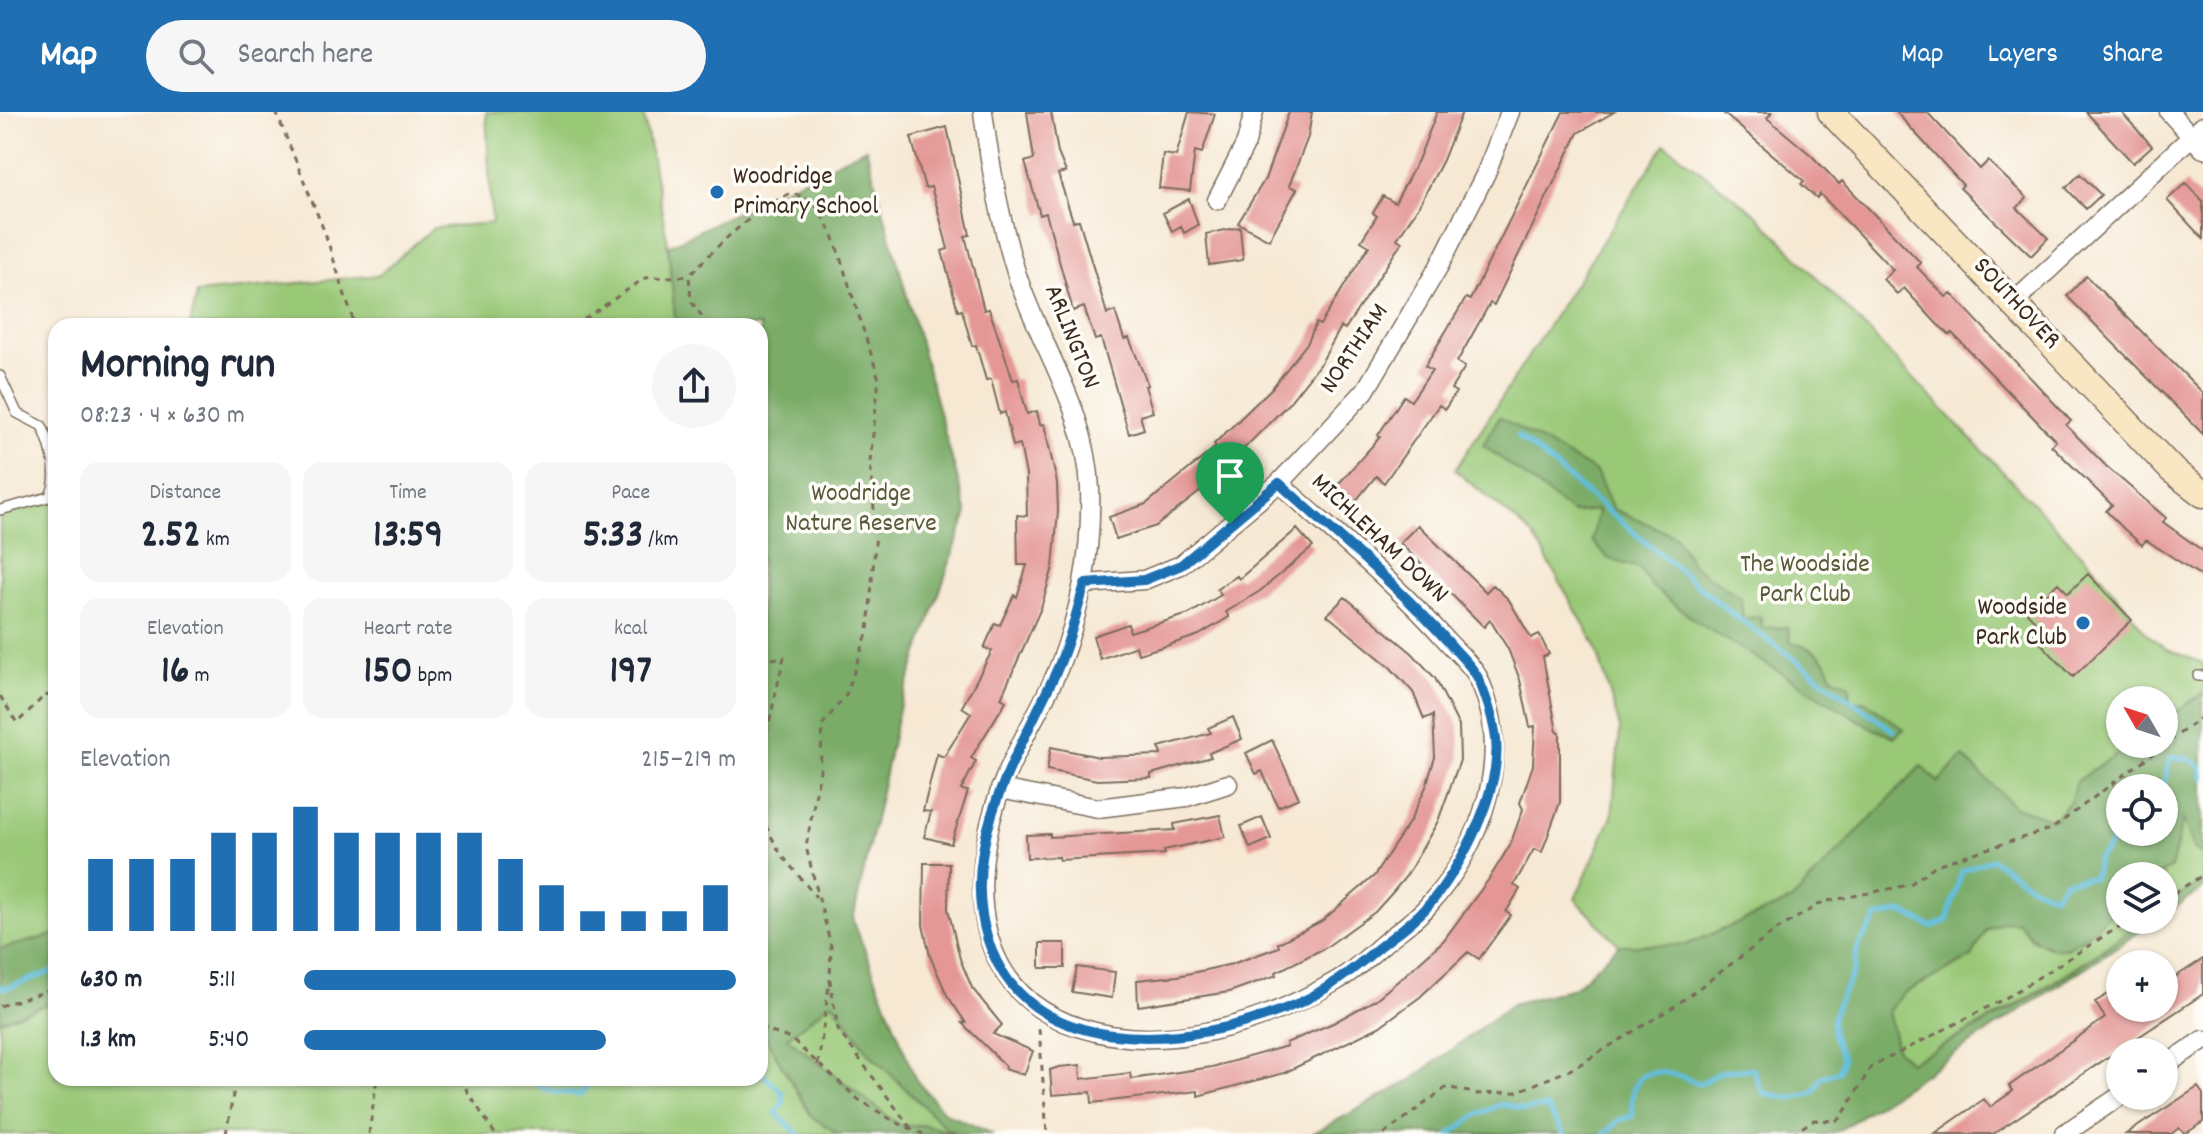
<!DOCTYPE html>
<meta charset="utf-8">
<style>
body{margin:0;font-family:Dekko,sans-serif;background:#f6f6f7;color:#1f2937;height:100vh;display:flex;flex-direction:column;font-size:30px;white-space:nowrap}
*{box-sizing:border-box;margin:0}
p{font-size:26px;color:#747a83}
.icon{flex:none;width:44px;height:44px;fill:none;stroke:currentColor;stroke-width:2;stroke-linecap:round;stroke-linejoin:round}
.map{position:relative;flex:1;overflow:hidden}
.sheet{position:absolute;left:48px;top:206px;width:720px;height:768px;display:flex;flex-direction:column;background:#fff;border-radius:24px;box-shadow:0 2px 6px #0004}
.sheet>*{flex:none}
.needle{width:52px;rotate:309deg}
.tools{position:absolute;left:2106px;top:574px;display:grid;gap:16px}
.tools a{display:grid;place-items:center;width:72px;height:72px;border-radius:50%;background:#fff;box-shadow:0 2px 6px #0004;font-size:40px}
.pin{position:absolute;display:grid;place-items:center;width:68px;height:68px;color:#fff;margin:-82px -34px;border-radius:50% 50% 50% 0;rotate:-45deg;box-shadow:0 0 8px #0007}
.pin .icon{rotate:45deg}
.round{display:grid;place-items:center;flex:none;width:84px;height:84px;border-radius:42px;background:#f6f6f7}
.head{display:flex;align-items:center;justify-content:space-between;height:136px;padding:0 32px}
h1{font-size:44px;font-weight:800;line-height:60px}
.stats{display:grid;grid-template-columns:repeat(3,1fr);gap:12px;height:136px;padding:8px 32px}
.stats div{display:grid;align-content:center;border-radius:20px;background:#f6f6f7;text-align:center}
.stats b{font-size:40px;font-weight:800}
.stats small{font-size:22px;font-weight:400}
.stats p{font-size:22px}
.chart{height:224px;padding:16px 32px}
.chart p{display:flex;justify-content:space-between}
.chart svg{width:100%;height:144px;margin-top:8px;stroke:#1f6fb2;stroke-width:6}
ul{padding:0 32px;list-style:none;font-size:26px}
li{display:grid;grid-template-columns:128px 96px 1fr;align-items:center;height:60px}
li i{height:20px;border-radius:10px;background:#1f6fb2}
header{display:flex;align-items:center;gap:48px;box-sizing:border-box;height:112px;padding:0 40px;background:#1f6fb2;color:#fff}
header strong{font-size:38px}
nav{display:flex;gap:44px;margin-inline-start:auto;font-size:28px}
.search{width:560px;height:72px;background:#f6f6f7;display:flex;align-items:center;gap:20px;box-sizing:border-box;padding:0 28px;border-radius:44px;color:#747a83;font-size:30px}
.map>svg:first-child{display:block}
.green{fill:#99c877;stroke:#6a794a;stroke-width:2}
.forest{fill:#7aac68;stroke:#5a6b43;stroke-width:2;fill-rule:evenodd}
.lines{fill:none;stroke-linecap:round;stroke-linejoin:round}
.stream{stroke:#5fbede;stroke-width:5}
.building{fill:#e49795}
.lane-casing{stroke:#7c6c5d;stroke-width:12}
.street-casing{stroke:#7c6c5d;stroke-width:21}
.secondary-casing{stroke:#7c6c5d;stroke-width:29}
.path{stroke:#7c6c5d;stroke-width:3;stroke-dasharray:6 6;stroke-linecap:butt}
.lane{stroke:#fff;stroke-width:9}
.street{stroke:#fff;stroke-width:18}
.secondary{stroke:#f9e7c3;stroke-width:26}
.route-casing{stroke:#fff;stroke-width:16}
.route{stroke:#1f6fb2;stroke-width:10}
.poi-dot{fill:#1f6fb2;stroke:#fdfcf7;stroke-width:3}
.labels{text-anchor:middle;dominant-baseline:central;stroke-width:7;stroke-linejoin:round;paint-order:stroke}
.poi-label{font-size:26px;fill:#3b2a1e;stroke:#fdfcf7;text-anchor:start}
.street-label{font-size:26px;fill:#3b2a1e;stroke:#fdfcf7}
.park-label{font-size:26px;fill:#575939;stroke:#fdfcf7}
</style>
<header>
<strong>Map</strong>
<div class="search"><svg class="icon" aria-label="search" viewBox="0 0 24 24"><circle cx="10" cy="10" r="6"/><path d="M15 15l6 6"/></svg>Search here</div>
<nav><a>Map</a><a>Layers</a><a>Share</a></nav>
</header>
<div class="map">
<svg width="2203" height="1022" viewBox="0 0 2203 1022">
<rect width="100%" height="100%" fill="#fdfcf7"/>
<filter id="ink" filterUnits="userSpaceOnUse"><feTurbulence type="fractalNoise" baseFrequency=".0125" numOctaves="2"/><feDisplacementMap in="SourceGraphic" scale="16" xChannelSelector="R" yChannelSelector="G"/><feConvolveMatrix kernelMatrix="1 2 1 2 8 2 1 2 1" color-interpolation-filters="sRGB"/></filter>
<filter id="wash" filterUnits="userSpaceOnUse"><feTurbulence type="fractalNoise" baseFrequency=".006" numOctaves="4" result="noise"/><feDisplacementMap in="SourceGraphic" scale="32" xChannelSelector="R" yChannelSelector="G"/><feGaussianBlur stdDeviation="1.8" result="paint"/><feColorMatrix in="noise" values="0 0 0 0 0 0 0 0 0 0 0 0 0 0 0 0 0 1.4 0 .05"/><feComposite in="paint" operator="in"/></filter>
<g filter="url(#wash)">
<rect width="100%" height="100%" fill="#f6e8d3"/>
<path class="green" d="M486,0H643L667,126L676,214H190L197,181L379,163L433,116L492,111Z
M1665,32L1755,101L2096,457L2147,522L2165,536L2203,551V581L2164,609V588H2120V632H2131L2076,670L2071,689L2053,708L2015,695L1963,645L1938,670L1921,654L1791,789L1686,833H1619L1575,787L1612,704L1620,616L1595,532L1533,423L1455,358Z
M56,387V966H760V916L812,1005L839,1022H0V402Z
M2183,705L2194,736L2203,744V770L2164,793V764H2156L2171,756Z
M2120,792V808H2144C2069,863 1993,909 1910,950L1897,938L1887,899L1904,881L1972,845L1986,818L2004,809L2018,810L2032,828L2066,837Z
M832,890L870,942L947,1017L961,1022L924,1013L900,1014L786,925Z"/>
<path class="forest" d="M866,36L967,401L899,597L853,808L916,968L945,1001L993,1022H961L947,1017L870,942L832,890L787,926L900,1014L924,1013L954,1022H839L812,1005L760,916V214H676L668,134Z
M1499,305L1596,360L1613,397L1674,423L1694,454L1741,486L1743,507L1760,504L1763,516L1788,515L1791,530C1812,536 1826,542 1832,565L1850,573V588L1867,590L1904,617L1894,625L1874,617L1697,510L1652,475L1639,456L1609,447L1592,429L1598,398L1573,401L1483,333Z
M2203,581V744L2194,736L2183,707L2171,756L2156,764H2120V792C2080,828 2060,862 2018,810L2004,809L1986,818L1972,845L1904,881L1888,899L1897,938L1910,950C1978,917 2043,882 2104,837C2121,825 2136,808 2157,808L1838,1019L1827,1022H1312L1410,969L1512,892L1574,876L1619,833H1686L1791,789L1921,654L1938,670L1963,645L2015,695L2053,708L2071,689L2076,670L2131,632H2164V609ZM2120,676H2164V720H2120Z
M2203,770V777L2164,803V793Z
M56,822V889L0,909V837Z"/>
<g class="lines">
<path class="stream" d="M1518,324L1731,501L1894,619
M2163,676L2170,645L2187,646L2201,655L2203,666
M0,875L7,876L56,858
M760,960L782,980L783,991L776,1001L798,1022
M526,966L549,979L580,983L586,975L585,966
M683,966H694
M1450,1022L1479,1002L1502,992L1524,998L1546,995L1564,1022
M1604,1022L1619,1008L1633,1004C1625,951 1662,954 1699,972L1722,959L1753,957L1763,981L1791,986L1814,980L1822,965L1839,959L1843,947C1822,907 1836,897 1853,861C1856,853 1855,844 1858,836C1862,825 1872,817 1877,805L1902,800L1932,815L1947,809L1962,759L1992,747C2012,760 2032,779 2055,783L2064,769L2094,765L2097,748L2115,728L2120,690"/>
</g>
<g id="blocks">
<path class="building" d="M1027,0H1051L1058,41L1066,60L1058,62L1073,109L1079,108L1107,202L1115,199L1124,227L1129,226L1148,273L1145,274L1153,300L1140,304L1144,317L1129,322L1101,226L1095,228L1084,195L1073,199L1046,101L1040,103L1025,50L1034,47Z
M1189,0L1215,2L1202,41L1195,39L1190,79L1159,76L1163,42L1176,44Z
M1289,0H1312L1308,25L1289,74L1297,77L1269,128L1238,111L1265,67Z
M1437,0H1462L1443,48L1419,94L1397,127L1402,130L1345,217L1341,215L1322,249L1288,292L1206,375L1156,414L1116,427L1109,405L1146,392L1216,335L1214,332L1272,276L1308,230L1316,211L1320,213L1369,134L1361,129L1377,104L1373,101L1383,84L1395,91L1418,48Z
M1563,0H1614L1578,21L1494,193L1490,191L1457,250L1465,255L1451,277L1456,280L1445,297L1439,293L1384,371L1376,364L1346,401L1327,385L1380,325L1378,323L1404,284L1411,289L1432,258L1425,254L1466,186L1470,188Z
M1722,0H1772L1767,6L1811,43L1839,72L1842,69L1921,151L1917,155L1946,185L1951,181L2071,309L2066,313L2106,354L2166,406L2163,410L2203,439V465L2146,428L2142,433L2124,417L2106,399L2112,393L2051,333L2056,329L1952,221L1950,223L1937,212L1904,176L1897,182L1883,167L1893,158L1849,112L1820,82L1817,86L1801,72L1804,69Z
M1896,0H1927L1980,57L1988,49L2027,86L2017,96L2048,126L2031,144L1960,76L1963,73Z
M2086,0H2121L2152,34L2133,51Z
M947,15L970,123L965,124L984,198L989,197L1013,268L1018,267L1027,302L1037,299L1040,313L1044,312L1057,371L1058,399L1053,455L1041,496L1001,586L1006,589L971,646L976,649L961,678L968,679L951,732L924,725L931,700L923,699L937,642L944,645L971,601L962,595L992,539L984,536L995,511L1000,513L1014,483L1017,485L1027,453H1018L1017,403L1027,404L1026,363L1020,332L1013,334L1005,300L1000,302L991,267L986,268L976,233L972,234L962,198L958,199L942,139L948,137L937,95L931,75L925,76L911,25Z
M2080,62L2101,83L2086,97L2066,76Z
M2186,71L2203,89V127L2167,88Z
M1189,87L1198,113L1184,121L1181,114L1172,119L1163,101Z
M1240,115L1243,148L1209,153L1206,122Z
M2086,164L2203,281V322L2067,184Z
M1418,413L1486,480L1493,473L1509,488L1531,526L1539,522L1549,542L1543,545L1557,620H1560V690L1542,740L1534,737L1514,773L1520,777L1506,800L1511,803L1479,847L1468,840L1420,885L1379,915L1284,961L1198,984V979L1092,991L1091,980L1052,983L1050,958L1059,955L1080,953L1081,967L1130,961L1131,967L1212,955L1287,934L1286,931L1333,911L1375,888L1404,864L1443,829L1489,767L1510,733L1523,697L1520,691L1533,653L1535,614L1530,615L1520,568L1508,537L1490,508L1484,515L1400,431Z
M1297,417L1313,435L1260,479L1226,500L1229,505L1199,523L1169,533L1138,542L1136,534L1100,547L1093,524L1128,512L1130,520L1189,502L1221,483L1217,477L1237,464L1239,467Z
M2088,462L2132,508L2073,565L2033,523L2041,515L2027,501L2058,471L2068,481Z
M1345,485L1412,541L1435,566L1459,614L1460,648L1438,709L1407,763L1393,780L1375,800L1325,836L1276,860L1277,863L1229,880L1138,894L1137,868L1178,864L1232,852L1279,835L1278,831L1322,809L1374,764L1410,709L1426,675L1435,645L1433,603L1424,607L1413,580L1390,555L1327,503Z
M1233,605L1242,627L1209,641L1211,645L1151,662V666L1097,668L1047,658L1051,635L1099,645L1161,643L1159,635L1211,621L1208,616Z
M1272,628L1299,686L1278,695L1262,659L1256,662L1246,641Z
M1220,703L1225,725L1164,738L1165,742L1059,748V745L1027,746L1026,723L1050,722V725L1175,718L1174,712Z
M1262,705L1271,727L1250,736L1241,714Z
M924,751H949L948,797L960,847L972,876L1002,913L993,922L1033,939L1024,963L1005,957L1006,954L962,911H966L947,883L930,844L923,813Z
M1040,831H1065V856H1040Z
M2203,847V882L1993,1022H1934L1984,987L1990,995L2013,979L2009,974L2105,906L2095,890L2110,881L2120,896H2164V872Z
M1077,855L1115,860L1112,886L1072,880Z
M2198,975L2203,982V1010L2185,1022L2179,1016L2171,1022H2126Z"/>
</g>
</g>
<g filter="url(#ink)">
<use href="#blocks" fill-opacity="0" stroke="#7c6c5d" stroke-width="2"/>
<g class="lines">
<g class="lane-casing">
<path id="lane" d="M0,264L17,301L42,314C51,332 61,367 49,385L0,398
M2198,564H2203"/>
</g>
<g class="street-casing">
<path id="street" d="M983,0C990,53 1000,108 1016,160C1039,233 1087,297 1090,377C1092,438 1081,498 1059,555C1042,597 1016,634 1001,676C967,769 971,882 1081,916C1165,943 1264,912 1338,868C1354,859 1368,845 1383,832C1397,820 1414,809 1427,795C1482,734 1515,643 1478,565C1471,552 1457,540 1447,529C1397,472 1335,422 1279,371
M2169,0L2203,37
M1217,88L1246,31L1254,0
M2014,190L2203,14
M1085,472L1144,468L1181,453L1279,371L1365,279L1439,154L1486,61L1510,0
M1000,677L1098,696L1187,685L1228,672
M2164,954L2203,928
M2064,1022L2120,984"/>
</g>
<g class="secondary-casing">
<path id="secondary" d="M1831,0L2172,358L2203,382"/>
</g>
<path class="path" d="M276,0L325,121L355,214
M574,214L645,166L688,164
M709,214L691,189L689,164C720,131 750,101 791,81L813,88L833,123L879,267L870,350L876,420L868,519L846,583L823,612L820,658L806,735L831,834L830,869L838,918L913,1019
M760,549L784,545L760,651
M0,584L17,611L45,583L56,585
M760,703L780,741L816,785
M2164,787L2203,763
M0,894L56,876
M760,916L791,927L858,987L895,1010L923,1022
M1039,917L1047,1022
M818,953L829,873
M459,966L495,1022
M226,1022L236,966
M369,1022L377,966
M1384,1022L1447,975L1477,982L1516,980L1574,956L1675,894L1778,817L1823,790L1909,773L1936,753L2053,716L2203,604
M1792,1022L1814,1008L1835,1009L1841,1006L1871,955L2004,887L2130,808"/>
<use href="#lane" class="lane"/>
<use href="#street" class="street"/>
<use href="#secondary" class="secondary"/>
</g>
</g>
<g class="lines" filter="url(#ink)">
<g class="route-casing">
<path id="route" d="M1279,371C1337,424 1399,474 1451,533C1459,543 1472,554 1478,566C1485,582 1492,603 1495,620C1505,673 1461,758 1426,796C1412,811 1393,824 1377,837C1354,857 1329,877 1301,890C1194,939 1007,957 982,803C968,716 1022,635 1056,560C1069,533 1076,501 1085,472L1144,468L1181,453Z"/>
</g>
<use href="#route" class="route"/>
</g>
<g class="poi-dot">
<circle cx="717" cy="80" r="8"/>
<circle cx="2083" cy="511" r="8"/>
</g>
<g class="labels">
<g class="poi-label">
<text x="733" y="65">Woodridge<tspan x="733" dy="30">Primary School</tspan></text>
<text x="2067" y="496" text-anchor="end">Woodside<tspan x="2067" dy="30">Park Club</tspan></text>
</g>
<g class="street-label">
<text transform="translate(2016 192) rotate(47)">SOUTHOVER</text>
<text transform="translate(1071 225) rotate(68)">ARLINGTON</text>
<text transform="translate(1355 237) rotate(-56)">NORTHIAM</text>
<text transform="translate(1379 427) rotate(43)">MICHLEHAM DOWN</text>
</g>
<g class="park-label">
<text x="861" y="382">Woodridge<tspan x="861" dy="30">Nature Reserve</tspan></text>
<text x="1805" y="453">The Woodside<tspan x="1805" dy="30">Park Club</tspan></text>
</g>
</g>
</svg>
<div class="tools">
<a><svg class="needle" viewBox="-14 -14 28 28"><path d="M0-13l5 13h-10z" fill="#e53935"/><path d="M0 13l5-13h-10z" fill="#747a83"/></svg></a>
<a><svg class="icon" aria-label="locate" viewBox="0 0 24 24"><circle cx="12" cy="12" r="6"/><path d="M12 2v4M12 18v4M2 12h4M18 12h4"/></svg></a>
<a><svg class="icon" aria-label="layers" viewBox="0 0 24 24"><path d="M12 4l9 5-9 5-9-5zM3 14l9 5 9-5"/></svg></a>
<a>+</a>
<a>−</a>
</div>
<div class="pin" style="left:1230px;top:412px;background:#1e9e55"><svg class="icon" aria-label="arrive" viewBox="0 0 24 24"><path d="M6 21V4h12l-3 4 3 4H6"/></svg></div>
<section class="sheet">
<div class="head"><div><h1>Morning run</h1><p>08:23 · 4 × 630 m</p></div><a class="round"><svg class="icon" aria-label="share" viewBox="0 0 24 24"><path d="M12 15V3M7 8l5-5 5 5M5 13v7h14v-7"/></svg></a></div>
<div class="stats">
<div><p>Distance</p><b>2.52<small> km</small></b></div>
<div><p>Time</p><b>13:59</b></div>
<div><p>Pace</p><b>5:33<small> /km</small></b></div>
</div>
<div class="stats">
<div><p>Elevation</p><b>16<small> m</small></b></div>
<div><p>Heart rate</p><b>150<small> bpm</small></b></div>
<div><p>kcal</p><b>197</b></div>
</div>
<div class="chart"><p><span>Elevation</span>215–219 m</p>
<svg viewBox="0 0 160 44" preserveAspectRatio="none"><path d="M5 44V22M15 44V22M25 44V22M35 44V14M45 44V14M55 44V6M65 44V14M75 44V14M85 44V14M95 44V14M105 44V22M115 44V30M125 44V38M135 44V38M145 44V38M155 44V30"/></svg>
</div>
<ul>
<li><b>630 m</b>5:11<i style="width:100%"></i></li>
<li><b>1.3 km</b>5:40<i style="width:70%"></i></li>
</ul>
</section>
</div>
